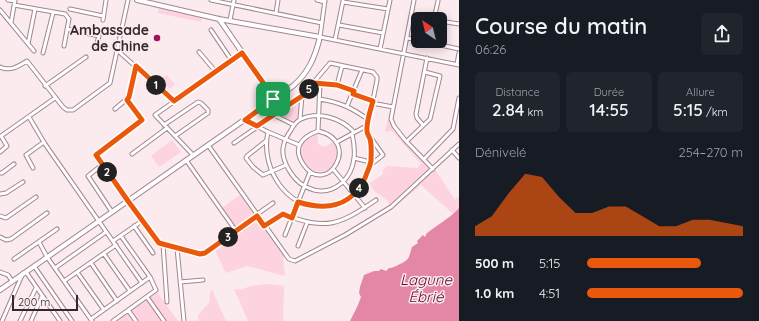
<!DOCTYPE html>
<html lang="fr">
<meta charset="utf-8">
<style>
body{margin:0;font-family:Quicksand,sans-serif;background:#20242c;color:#f1f3f6;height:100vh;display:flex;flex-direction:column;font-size:15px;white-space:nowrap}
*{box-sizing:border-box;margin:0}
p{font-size:13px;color:#9ea1a6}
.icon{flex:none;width:22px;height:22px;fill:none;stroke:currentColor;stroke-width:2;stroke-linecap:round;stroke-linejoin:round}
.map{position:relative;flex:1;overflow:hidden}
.side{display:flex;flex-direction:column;background:#171b24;width:300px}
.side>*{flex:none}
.needle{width:26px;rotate:325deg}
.controls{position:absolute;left:411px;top:12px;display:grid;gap:8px}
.controls a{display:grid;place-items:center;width:36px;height:36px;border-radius:6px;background:#171b24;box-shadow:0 2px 10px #0003;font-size:20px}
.scale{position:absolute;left:12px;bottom:10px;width:66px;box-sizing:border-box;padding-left:4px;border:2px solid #33292c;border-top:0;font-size:11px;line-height:14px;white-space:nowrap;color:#33292c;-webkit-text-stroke:3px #fbeaee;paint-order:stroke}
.pin{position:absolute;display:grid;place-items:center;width:34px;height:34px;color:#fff;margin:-17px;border-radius:8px;box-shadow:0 2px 6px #0006}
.km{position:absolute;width:20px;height:20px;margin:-10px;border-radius:50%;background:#222;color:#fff;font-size:11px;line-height:20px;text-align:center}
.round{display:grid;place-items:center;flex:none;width:42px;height:42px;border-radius:6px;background:#20242c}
.overview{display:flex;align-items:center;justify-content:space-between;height:68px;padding:0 16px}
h1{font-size:22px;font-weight:600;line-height:30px}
.figures{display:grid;grid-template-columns:repeat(3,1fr);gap:6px;height:68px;padding:4px 16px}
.figures div{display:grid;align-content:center;border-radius:6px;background:#20242c;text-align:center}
.figures b{font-size:17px;font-weight:600}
.figures small{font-size:11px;font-weight:400}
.figures p{font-size:11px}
.chart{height:112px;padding:8px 16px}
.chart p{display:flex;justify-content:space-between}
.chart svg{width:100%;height:72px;margin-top:4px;fill:#ea580c;opacity:.7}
ul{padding:0 16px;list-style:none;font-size:13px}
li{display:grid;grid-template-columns:64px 48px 1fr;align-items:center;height:30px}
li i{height:10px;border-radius:5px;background:#ea580c}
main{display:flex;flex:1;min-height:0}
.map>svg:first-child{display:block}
.green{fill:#fcd3df}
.water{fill:#e486a6}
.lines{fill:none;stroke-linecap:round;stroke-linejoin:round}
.minor-casing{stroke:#a1878f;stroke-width:5}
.major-casing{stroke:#a1878f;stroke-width:6}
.minor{stroke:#fff;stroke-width:3}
.major{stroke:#fff;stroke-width:4}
.route-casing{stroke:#fff;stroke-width:8}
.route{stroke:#ea580c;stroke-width:5}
.poi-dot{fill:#a21258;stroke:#fbeaee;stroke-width:1.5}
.labels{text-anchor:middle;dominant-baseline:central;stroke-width:3;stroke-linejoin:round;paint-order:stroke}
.poi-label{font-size:14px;font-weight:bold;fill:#33292c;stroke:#fbeaee;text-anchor:end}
.water-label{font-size:15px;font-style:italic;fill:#5f0a32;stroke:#fbeaee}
</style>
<main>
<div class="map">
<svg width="459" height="321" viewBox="0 0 459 321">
<rect width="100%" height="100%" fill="#fbeaee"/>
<path class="green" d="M159,7L202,17L201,22L158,13Z
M166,75L175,84L170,89L161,80Z
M300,97V118L294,122L276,114Z
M388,119L405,140L416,149L430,170L436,171L455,200L459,196V208L453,214L421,185L390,211L388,201L373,190L370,183L383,174V170L387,166L417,168L421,164L392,131L387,132L385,131Z
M318,132V144L324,147L335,141C338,148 338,153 336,160C327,187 285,162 304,139C307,136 314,134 318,132Z
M172,140L181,152L159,167L151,156Z
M244,192L287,254L283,257L285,276L247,266L226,273L212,244L233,229L219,210Z
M266,284L284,286L283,321H248L234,289L240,290L251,286Z
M211,289L213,292L226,321H199L198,315L209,303Z
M156,291L178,321H121L119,318Z"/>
<path class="water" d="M459,208V321H350L358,305L361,297L359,293L360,287L364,275L374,271H379L381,269L386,271L389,268C393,268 394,267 398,265C410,259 408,260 412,247L418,243L417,241L423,235L425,237L426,235V234C438,224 448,220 459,208Z"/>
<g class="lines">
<g class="minor-casing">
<path id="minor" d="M8,0L15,1
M211,0L322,23
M317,0L325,2
M325,0L320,37L459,65
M414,0L391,119L394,126L405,140L433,169
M343,2L388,9
M14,5L65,14L69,19L64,46
M70,9L103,16
M0,10L34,51
M276,13L278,0
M411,16L432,19
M434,19L438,1
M103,20L106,0
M230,20L234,0
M440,21L459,24
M11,23L15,0
M339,25L383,33
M67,29L99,36L96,46
M211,30L232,61
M407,38L418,40
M335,40L343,1
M422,41L459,49
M28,44L35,9
M380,49L390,0
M117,50L174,101
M199,52L216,72
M43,53L53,13
M457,64L459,53
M0,67C10,72 19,66 27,61L63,107L67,110H73L110,83L128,0
M318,83L337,85L354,91
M337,85L342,66
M45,86L86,57
M353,94L373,101
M127,100L142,120L98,154L96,157L127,201
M372,103L393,107
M347,106L362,70
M115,109L129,97L136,66
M274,115L294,125
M29,117L45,144L142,283
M300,119L302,96
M245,120L268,132L299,145
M164,125L198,102L201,103L208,110V113L175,136
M423,125L417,118L416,114L427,58
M318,131C363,141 326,199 303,164C292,147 302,137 318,131Z
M318,131L320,83
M268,132C259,171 292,218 335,205C346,202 356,194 361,185C369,172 374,156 371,140C369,131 366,130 369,120C352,108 340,102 319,99
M352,134C354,142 355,150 354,158C352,178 335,195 314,190C303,187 294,179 289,170C280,155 281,144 291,130C293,126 297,121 301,119C319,111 341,118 354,132
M266,141L247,156L246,158L253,167L263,175L286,165
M407,141L430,119L431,115L440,76L425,72
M337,142L368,125
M234,143L302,96L330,63L373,72L377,77V80L369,120
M208,145L286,255L289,259L295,261L345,235L391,207L459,144
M452,150L459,158
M0,152L7,146L1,136L55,98
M132,154L167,128
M193,155L155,115L243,53
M354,158L370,162
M424,159L453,129L459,98
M186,160L236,231
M102,165L88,176L112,212
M369,166L383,155L371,138
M33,168L26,155L44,142
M333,169L365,208
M0,173H2L14,164
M0,194L6,193L23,182
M128,201L159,243L200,254L205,253L257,216
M256,215L273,203
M0,216L6,218L36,197
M134,226L153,253
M264,226L283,214C327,231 339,225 376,200
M285,235L310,172
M0,237L6,240L11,239L47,213
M113,241L142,221
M39,242L47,257L92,321
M163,244L167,302
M298,246L307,223
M177,248L184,321
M104,254L130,291
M14,259L57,229
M91,263L117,301
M34,266L72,321
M55,268L106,232
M0,272L8,275L12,281
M26,272L60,321
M77,272L104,310
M64,281L116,245
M180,282L203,280
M147,297L164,321
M128,310L136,321
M91,319L150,277
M2,321L23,273
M20,321L36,288
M31,321L42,296
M113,321L156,290L150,277L121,236"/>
</g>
<g class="major-casing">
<path id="major" d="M219,19L269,91L273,99
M0,290L293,86C309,72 315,57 320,37L219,19L137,0"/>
</g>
<use href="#minor" class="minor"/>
<use href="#major" class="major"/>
</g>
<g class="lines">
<g class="route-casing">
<path id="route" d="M242,53L269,91L273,99L245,120L257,126L302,96L314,83L337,85L354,91L353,94L373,101C371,108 366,123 367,131C367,134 369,136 370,139C372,146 371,154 371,161C370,167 367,172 365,178C351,207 327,211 298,202L292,218L283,214L264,226L257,216L205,253L200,254L159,243L128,201L96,155L142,120L127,100L129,97L136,66L174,101Z"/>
</g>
<use href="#route" class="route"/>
</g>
<circle class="poi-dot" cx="157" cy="38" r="4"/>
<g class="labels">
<g class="poi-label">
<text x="149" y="30">Ambassade<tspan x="149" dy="16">de Chine</tspan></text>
</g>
<g class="water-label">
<text x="426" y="279">Lagune<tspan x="426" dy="17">Ébrié</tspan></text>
</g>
</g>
</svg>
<div class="controls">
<a><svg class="needle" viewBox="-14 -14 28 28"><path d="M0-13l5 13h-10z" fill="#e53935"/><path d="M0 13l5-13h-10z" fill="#9ea1a6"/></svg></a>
</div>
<div class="scale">200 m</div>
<div class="pin" style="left:273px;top:99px;background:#1e9e55"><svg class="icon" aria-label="arrive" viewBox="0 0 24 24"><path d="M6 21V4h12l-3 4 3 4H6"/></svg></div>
<b class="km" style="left:156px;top:85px">1</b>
<b class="km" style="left:107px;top:172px">2</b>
<b class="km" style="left:228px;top:237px">3</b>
<b class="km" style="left:359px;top:188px">4</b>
<b class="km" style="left:309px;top:89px">5</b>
</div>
<section class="side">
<div class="overview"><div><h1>Course du matin</h1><p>06:26</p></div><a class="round"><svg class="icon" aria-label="share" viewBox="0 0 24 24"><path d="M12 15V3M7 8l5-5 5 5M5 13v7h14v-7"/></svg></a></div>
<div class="figures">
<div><p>Distance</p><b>2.84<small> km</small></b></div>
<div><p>Durée</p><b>14:55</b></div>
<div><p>Allure</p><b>5:15<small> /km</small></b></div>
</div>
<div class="chart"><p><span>Dénivelé</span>254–270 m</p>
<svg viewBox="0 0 160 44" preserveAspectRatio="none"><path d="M0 44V38L10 32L20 18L30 6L40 8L50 20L60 30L70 30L80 26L90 26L100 32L110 38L120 38L130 34L140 34L150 36L160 38V44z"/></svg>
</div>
<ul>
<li><b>500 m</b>5:15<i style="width:73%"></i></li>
<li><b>1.0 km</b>4:51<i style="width:100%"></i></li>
</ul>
</section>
</main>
